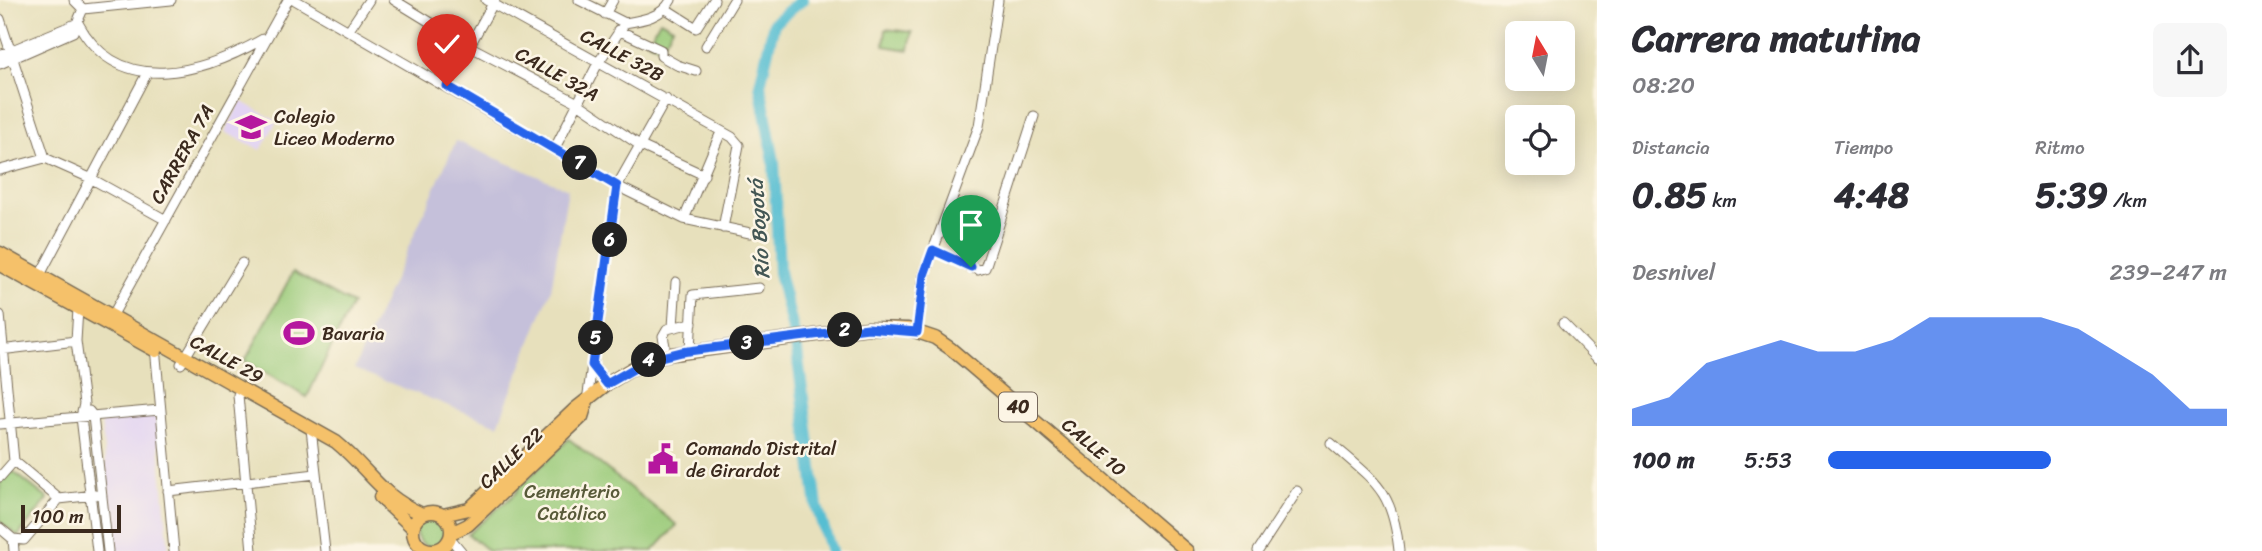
<!DOCTYPE html>
<html lang="es">
<meta charset="utf-8">
<style>
body{margin:0;font-family:Sriracha,sans-serif;background:#f7f7f7;color:#2b2b33;height:100vh;display:flex;flex-direction:column;font-size:26px;white-space:nowrap}
*{box-sizing:border-box;margin:0}
p{font-size:23px;color:#7c7c81}
.icon{flex:none;width:38px;height:38px;fill:none;stroke:currentColor;stroke-width:2;stroke-linecap:round;stroke-linejoin:round}
.map{position:relative;flex:1;overflow:hidden}
.panel{display:flex;flex-direction:column;background:#fff;width:665px}
.panel>*{flex:none}
.needle{width:46px;rotate:350deg}
.tools{position:absolute;left:1505px;top:21px;display:grid;gap:14px}
.tools a{display:grid;place-items:center;width:70px;height:70px;border-radius:10px;background:#fff;box-shadow:0 4px 18px #0003;font-size:35px}
.scale{position:absolute;left:21px;bottom:18px;width:100px;box-sizing:border-box;padding-left:7px;border:4px solid #3b2a1e;border-top:0;font-size:19px;line-height:24px;white-space:nowrap;color:#3b2a1e;-webkit-text-stroke:5px #fcf5e5;paint-order:stroke}
.pin{position:absolute;display:grid;place-items:center;width:60px;height:60px;color:#fff;margin:-72px -30px;border-radius:50% 50% 50% 0;rotate:-45deg;box-shadow:0 0 7px #0007}
.pin .icon{rotate:45deg}
.km{position:absolute;width:35px;height:35px;margin:-18px;border-radius:50%;background:#222;color:#fff;font-size:19px;line-height:35px;text-align:center}
.round{display:grid;place-items:center;flex:none;width:74px;height:74px;border-radius:10px;background:#f7f7f7}
.head{display:flex;align-items:center;justify-content:space-between;height:119px;padding:0 35px}
h1{font-size:38px;font-weight:700;line-height:52px}
.metrics{display:grid;grid-template-columns:repeat(3,1fr);gap:10px;height:119px;padding:7px 35px}
.metrics div{display:grid;align-content:center}
.metrics b{font-size:35px;font-weight:700}
.metrics small{font-size:19px;font-weight:400}
.metrics p{font-size:19px}
.chart{height:196px;padding:14px 35px}
.chart p{display:flex;justify-content:space-between}
.chart svg{width:100%;height:126px;margin-top:7px;fill:#2563eb;opacity:.7}
ul{padding:0 35px;list-style:none;font-size:23px}
li{display:grid;grid-template-columns:112px 84px 1fr;align-items:center;height:52px}
li i{height:18px;border-radius:9px;background:#2563eb}
main{display:flex;flex:1;min-height:0}
.map>svg:first-child{display:block}
.built{fill:#e2d4f3}
.industrial{fill:#c5c0da}
.green{fill:#9aca79;stroke:#6a7a4c;stroke-width:2}
.lines{fill:none;stroke-linecap:round;stroke-linejoin:round}
.river{stroke:#56bed2;stroke-width:12}
.minor-casing{stroke:#776a55;stroke-width:11}
.major-casing{stroke:#776a55;stroke-width:15}
.minor{stroke:#fff;stroke-width:9}
.major{stroke:#f5c16b;stroke-width:12}
.route-casing{stroke:#fff;stroke-width:14}
.route{stroke:#2563eb;stroke-width:9}
.labels{text-anchor:middle;dominant-baseline:central;stroke-width:5;stroke-linejoin:round;paint-order:stroke}
.shield{fill:#fcf5e5;stroke:#75675a;stroke-width:2}
.shield-label{font-size:18px;font-weight:bold;fill:#3b2a1e}
.street-label{font-size:19px;fill:#3b2a1e;stroke:#fcf5e5}
.poi-label{font-size:19px;fill:#3b2a1e;stroke:#fcf5e5;text-anchor:start}
.park-label{font-size:19px;fill:#585a39;stroke:#fcf5e5}
.water-label{font-size:21px;font-style:italic;fill:#435654;stroke:#fcf5e5}
</style>
<main>
<div class="map">
<svg width="1597" height="551" viewBox="0 0 1597 551">
<rect width="100%" height="100%" fill="#fcf5e5"/>
<filter id="ink" filterUnits="userSpaceOnUse"><feTurbulence type="fractalNoise" baseFrequency=".0143" numOctaves="2"/><feDisplacementMap in="SourceGraphic" scale="14" xChannelSelector="R" yChannelSelector="G"/><feConvolveMatrix kernelMatrix="1 2 1 2 8 2 1 2 1" color-interpolation-filters="sRGB"/></filter>
<filter id="wash" filterUnits="userSpaceOnUse"><feTurbulence type="fractalNoise" baseFrequency=".00686" numOctaves="4" result="noise"/><feDisplacementMap in="SourceGraphic" scale="28" xChannelSelector="R" yChannelSelector="G"/><feGaussianBlur stdDeviation="1.57" result="paint"/><feColorMatrix in="noise" values="0 0 0 0 0 0 0 0 0 0 0 0 0 0 0 0 0 1.4 0 .05"/><feComposite in="paint" operator="in"/></filter>
<g filter="url(#wash)">
<rect width="100%" height="100%" fill="#e7e0bc"/>
<path class="built" d="M241,101L277,121L261,150L225,132Z
M156,416L169,551H115L101,421Z"/>
<path class="industrial" d="M456,141L568,189L551,290L498,425L354,369Z"/>
<path class="green" d="M660,20L673,27L661,48L648,41Z
M886,29L912,32L909,50L884,46Z
M293,272L352,304L307,397L245,361Z
M569,439L677,525L653,551H488L468,534L516,493L521,482H525Z
M10,469L48,499L18,536L0,522V482Z
M416 531a16 16 0 1 1 32 0a16 16 0 1 1-32 0Z"/>
<g class="lines">
<path class="river" d="M802,0L774,23L760,85L774,162L779,272L796,343L817,507L831,551"/>
</g>
</g>
<g filter="url(#ink)">
<g class="lines">
<g class="minor-casing">
<path id="minor" d="M74,0L83,9
M295,0L617,186L684,219L750,233
M394,0L469,46L576,102L641,146L704,175
M486,0L732,137L739,145L723,228
M579,0L625,23
M83,9L171,0
M666,9L696,28L714,0
M605,14L613,0
M0,19L45,158
M78,23C119,99 203,73 263,39
M625,23C643,20 662,17 671,0
M349,30L369,0
M618,30L661,50V56L677,65L696,71
M706,46L734,0
M0,55L78,23
M0,64L73,32L83,9
M447,86L495,0
M555,148L598,63L625,23
M0,170L45,158L90,178L166,220
M684,219L721,132
M934,250L978,270L985,268L1034,116
M40,275L147,73
M78,309L76,341L84,404L81,417L97,551
M0,315L14,461L59,499
M110,320L288,0
M1563,323L1597,358
M673,327L676,282
M917,332L924,275L979,126L998,0
M665,346L663,336L667,329L692,323
M155,347L174,551
M0,350L76,341
M690,350L693,295L759,288
M181,364L242,263
M592,365L607,384
M238,395L252,551
M587,401L617,186L666,99
M89,411L93,416L108,551
M0,424L160,410
M311,429L325,551
M1331,443C1375,482 1393,489 1399,551
M0,477L14,461
M168,491L316,474
M59,499L95,495
M0,528L13,539L24,540L59,499
M450,538L461,551
M13,539L14,551
M435,550L438,551
M1258,551L1297,491"/>
</g>
<g class="major-casing">
<path id="major" d="M0,253L336,442C370,470 379,495 422,514
M0,265L156,351
M380,497L412,527
M413 531a19 19 0 1 1 38 0a19 19 0 1 1-38 0Z
M443,515L469,509L575,409L607,384L635,367L665,355L868,328L908,329L935,338L951,349L1187,551
M451,533L468,525L582,417L587,401"/>
</g>
<use href="#minor" class="minor"/>
<use href="#major" class="major"/>
</g>
</g>
<g class="lines" filter="url(#ink)">
<g class="route-casing">
<path id="route" d="M447,86L617,186L592,365L607,384L649,360L681,352L868,328L917,332L924,275L933,250L971,267"/>
</g>
<use href="#route" class="route"/>
</g>
<defs>
<g id="school-bare" transform="scale(2.415)"><path d="M0-5L7-2L0 1L-7-2ZM-4 1L0 2.5L4 1V4Q0 6-4 4Z" fill="#b5179e" stroke="#fcf5e5" stroke-width="2.5" paint-order="stroke"/></g>
<g id="stadium-bare" transform="scale(2.415)"><path d="M0-5a6.5 5 0 1 0 0 10a6.5 5 0 1 0 0-10ZM-3.5-1.8h7v3.6h-7Z" fill="#b5179e" stroke="#fcf5e5" stroke-width="2.5" paint-order="stroke"/></g>
<g id="civic-bare" transform="scale(2.415)"><path d="M-.6-6.5H3V-4.5H.6V-3L4-1V1h2V6H-6V1h2V-1L-.6-3ZM-1.2 2.5V6h2.4V2.5Z" fill="#b5179e" stroke="#fcf5e5" stroke-width="2.5" paint-order="stroke"/></g>
</defs>
<g fill-rule="evenodd">
<use href="#school-bare" x="251" y="127"/>
<use href="#stadium-bare" x="299" y="333"/>
<use href="#civic-bare" x="663" y="459"/>
</g>
<g class="labels">
<rect class="shield" x="999" y="392.5" width="38" height="29" rx="5"/>
<g class="shield-label">
<text x="1018" y="407">40</text>
</g>
<g class="street-label">
<text transform="translate(622 55) rotate(28)">CALLE 32B</text>
<text transform="translate(557 74) rotate(29)">CALLE 32A</text>
<text transform="translate(182 154) rotate(-61)">CARRERA 7A</text>
<text transform="translate(227 359) rotate(29)">CALLE 29</text>
<text transform="translate(1094 447) rotate(41)">CALLE 10</text>
<text transform="translate(511 458) rotate(-43)">CALLE 22</text>
</g>
<g class="poi-label">
<text x="274" y="116">Colegio<tspan x="274" dy="22">Liceo Moderno</tspan></text>
<text x="322" y="333">Bavaria</text>
<text x="686" y="448">Comando Distrital<tspan x="686" dy="22">de Girardot</tspan></text>
</g>
<g class="park-label">
<text x="572" y="491">Cementerio<tspan x="572" dy="22">Católico</tspan></text>
</g>
<g class="water-label">
<text transform="translate(759 229) rotate(-94)">Río Bogotá</text>
</g>
</g>
</svg>
<div class="tools">
<a><svg class="needle" viewBox="-14 -14 28 28"><path d="M0-13l5 13h-10z" fill="#e53935"/><path d="M0 13l5-13h-10z" fill="#7c7c81"/></svg></a>
<a><svg class="icon" aria-label="locate" viewBox="0 0 24 24"><circle cx="12" cy="12" r="6"/><path d="M12 2v4M12 18v4M2 12h4M18 12h4"/></svg></a>
</div>
<div class="scale">100 m</div>
<div class="pin" style="left:971px;top:267px;background:#1e9e55"><svg class="icon" aria-label="arrive" viewBox="0 0 24 24"><path d="M6 21V4h12l-3 4 3 4H6"/></svg></div>
<div class="pin" style="left:447px;top:86px;background:#d93025"><svg class="icon" aria-label="check" viewBox="0 0 24 24"><path d="M5 12l5 5 9-10"/></svg></div>
<b class="km" style="left:845px;top:330px">2</b>
<b class="km" style="left:747px;top:343px">3</b>
<b class="km" style="left:649px;top:360px">4</b>
<b class="km" style="left:596px;top:338px">5</b>
<b class="km" style="left:610px;top:240px">6</b>
<b class="km" style="left:580px;top:163px">7</b>
</div>
<section class="panel">
<div class="head"><div><h1>Carrera matutina</h1><p>08:20</p></div><a class="round"><svg class="icon" aria-label="share" viewBox="0 0 24 24"><path d="M12 15V3M7 8l5-5 5 5M5 13v7h14v-7"/></svg></a></div>
<div class="metrics">
<div><p>Distancia</p><b>0.85<small> km</small></b></div>
<div><p>Tiempo</p><b>4:48</b></div>
<div><p>Ritmo</p><b>5:39<small> /km</small></b></div>
</div>
<div class="chart"><p><span>Desnivel</span>239–247 m</p>
<svg viewBox="0 0 160 44" preserveAspectRatio="none"><path d="M0 44V38L10 34L20 22L30 18L40 14L50 18L60 18L70 14L80 6L90 6L100 6L110 6L120 10L130 18L140 26L150 38L160 38V44z"/></svg>
</div>
<ul>
<li><b>100 m</b>5:53<i style="width:56%"></i></li>
</ul>
</section>
</main>
